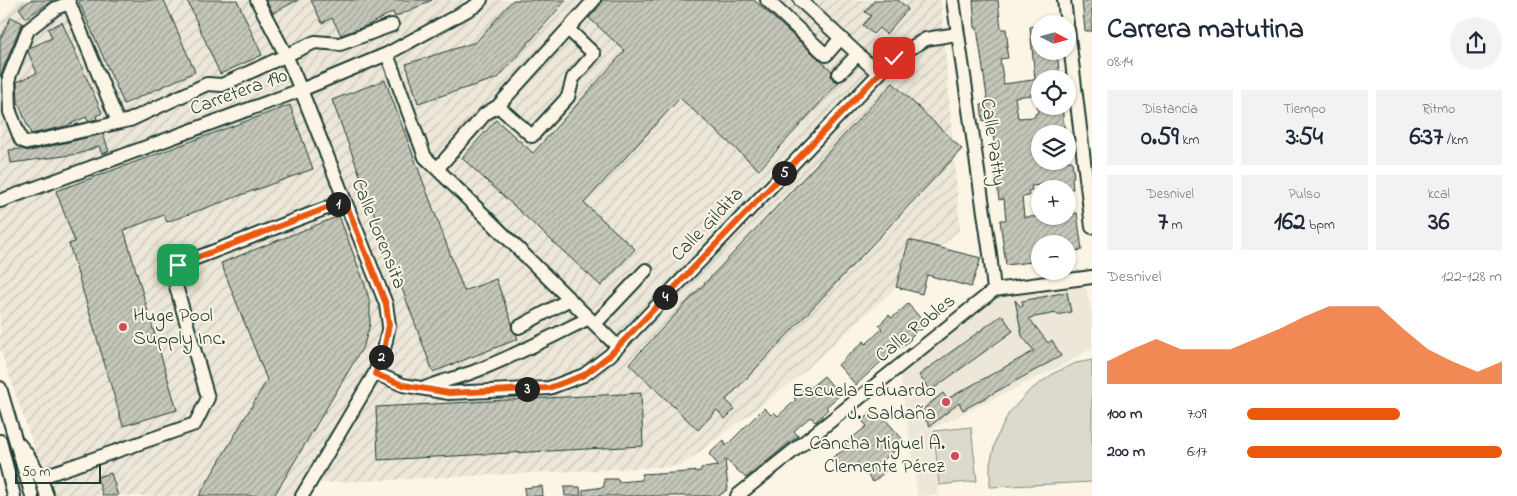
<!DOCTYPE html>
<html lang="es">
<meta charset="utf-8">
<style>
body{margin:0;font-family:"Indie Flower",sans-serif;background:#f2f2f3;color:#1f2937;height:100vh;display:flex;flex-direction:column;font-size:19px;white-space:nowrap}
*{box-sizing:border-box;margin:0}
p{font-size:16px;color:#747a83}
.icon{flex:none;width:28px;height:28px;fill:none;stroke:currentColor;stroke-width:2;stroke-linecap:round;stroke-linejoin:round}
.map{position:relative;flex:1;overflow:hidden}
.details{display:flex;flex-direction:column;background:#fff;width:425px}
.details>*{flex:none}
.needle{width:32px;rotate:96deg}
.fabs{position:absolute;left:1031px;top:15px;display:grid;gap:10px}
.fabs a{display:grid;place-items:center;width:45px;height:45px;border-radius:50%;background:#fff;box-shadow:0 1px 4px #0004;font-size:25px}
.scale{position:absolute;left:15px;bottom:12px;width:86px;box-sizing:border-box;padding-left:5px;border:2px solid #1f3d34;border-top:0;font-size:14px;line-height:18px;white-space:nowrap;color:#1f3d34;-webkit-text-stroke:4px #fcf5e5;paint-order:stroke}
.pin{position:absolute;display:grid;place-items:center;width:42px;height:42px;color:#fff;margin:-21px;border-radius:10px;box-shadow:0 2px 8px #0006}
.km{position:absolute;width:25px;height:25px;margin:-12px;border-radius:50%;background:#222;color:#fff;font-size:14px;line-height:25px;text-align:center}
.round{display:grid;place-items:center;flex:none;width:52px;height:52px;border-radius:26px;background:#f2f2f3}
.summary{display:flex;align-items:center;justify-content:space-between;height:85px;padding:0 15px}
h1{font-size:28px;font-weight:700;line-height:38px}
.figures{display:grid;grid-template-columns:repeat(3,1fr);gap:8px;height:85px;padding:5px 15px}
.figures div{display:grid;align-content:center;border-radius:0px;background:#f2f2f3;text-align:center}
.figures b{font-size:25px;font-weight:700}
.figures small{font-size:14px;font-weight:400}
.figures p{font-size:14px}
.chart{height:140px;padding:10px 15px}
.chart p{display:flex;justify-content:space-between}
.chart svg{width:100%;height:90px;margin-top:5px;fill:#ea580c;opacity:.7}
ul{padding:0 15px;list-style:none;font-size:16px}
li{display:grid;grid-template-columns:80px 60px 1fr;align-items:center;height:38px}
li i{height:12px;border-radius:6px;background:#ea580c}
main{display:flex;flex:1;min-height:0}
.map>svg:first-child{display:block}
.built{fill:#ece7d8}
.industrial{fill:url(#industrial-furrows)}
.park{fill:#dcdacc;stroke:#7e8c80}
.building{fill:url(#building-hatch);stroke:#1f3d34}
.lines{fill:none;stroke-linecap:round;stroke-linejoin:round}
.minor-casing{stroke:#1f3d34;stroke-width:16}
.minor{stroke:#fcf5e5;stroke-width:12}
.route-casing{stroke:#fff;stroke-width:10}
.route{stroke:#ea580c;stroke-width:6}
.poi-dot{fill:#d1495b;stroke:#fcf5e5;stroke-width:2}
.labels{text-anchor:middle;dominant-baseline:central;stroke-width:4;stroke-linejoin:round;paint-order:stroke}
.street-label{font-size:20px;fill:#1f3d34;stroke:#fcf5e5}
.poi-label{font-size:20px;fill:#1f3d34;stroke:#fcf5e5;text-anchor:end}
</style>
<main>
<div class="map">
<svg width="1092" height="496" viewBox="0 0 1092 496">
<defs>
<pattern id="industrial-furrows" width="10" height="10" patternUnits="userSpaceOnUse" patternTransform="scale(1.25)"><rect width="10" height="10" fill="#ece7d8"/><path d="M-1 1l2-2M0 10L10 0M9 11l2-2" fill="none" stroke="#cac7ba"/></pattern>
<pattern id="building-hatch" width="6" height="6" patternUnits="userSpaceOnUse" patternTransform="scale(1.25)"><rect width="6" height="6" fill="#c5c7b9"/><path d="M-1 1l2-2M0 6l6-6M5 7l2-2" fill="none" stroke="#9fa397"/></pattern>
</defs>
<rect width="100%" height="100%" fill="#fcf5e5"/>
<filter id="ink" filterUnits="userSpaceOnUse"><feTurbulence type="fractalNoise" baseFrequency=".02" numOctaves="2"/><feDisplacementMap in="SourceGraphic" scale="10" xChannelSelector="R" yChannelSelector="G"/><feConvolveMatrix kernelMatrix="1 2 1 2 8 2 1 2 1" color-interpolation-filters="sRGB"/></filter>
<g filter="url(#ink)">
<path class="built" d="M1086,286L1092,315V348L1067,363L932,429L939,495L918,496L900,374L996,296Z"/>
<path class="industrial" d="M18,0H941L960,229L792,382L681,466L319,483L311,496H51L0,349V24Z"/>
<path class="park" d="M1092,360V482L990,487V464L996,439L1009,413L1029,391L1054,373L1076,363Z
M971,427L977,481L939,485L934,431Z"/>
<path class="building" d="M31,0H53L26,18L19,8Z
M78,0H164L195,72L124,104Z
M187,0H237L262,55L220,74Z
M266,0H298L273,13Z
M311,0H432L395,17L393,12L366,26L341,35L332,18L322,23Z
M513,0H566L498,78L418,103L406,64L476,42Z
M602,0H754L832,71L831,76L833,80L839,82L759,170L680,98L584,203L635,249L601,286L462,158L496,120L533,153L625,51L589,18L600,5Z
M875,0H898L908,9L886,34L879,28L873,34L863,25L871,16L865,12Z
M973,0H998L1001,29H1006L1008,46H1006L1008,58L1000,59L1004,84L1040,79V94L1015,97L1018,118L1035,117V114L1038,113L1037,106H1062L1065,134H1040V161H1072L1074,177H1072L1073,189H1051L1050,184L1031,186L1032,190L1028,191L1029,196L1022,197L1024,217L1068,216V214L1077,213L1082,250L1068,252V244H1040V261L1006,265L1000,220H1006L1004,199L999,200L994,154H996L993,134H990L989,120L983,121L981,105L988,104L977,28H975Z
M1092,0V31H1085L1082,1Z
M11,17L23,23L20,27L0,77V39Z
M62,22L102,113L96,116L97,119L88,121L86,117L66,126L31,134L18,102L17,82L37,73L28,52L29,48L52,38L48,29Z
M1040,25V51H1057L1060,79H1035L1030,27Z
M385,80L464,291L496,279L512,323V330L516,334L518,339L433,372L332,100Z
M893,83L962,149L726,400L735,409L725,419L717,410L698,430L629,364Z
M290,105L313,169L167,222L164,215L124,230L177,410L123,426L69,244L75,242L56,191Z
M103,134L109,151L102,154L99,146L79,154L11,163L9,150L21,149L30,151Z
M339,216L364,282L370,303V324L364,345L274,496H199L267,380L221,263Z
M909,240L981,258L971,287L927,275L922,294L896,287Z
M1067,292L1071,312L1057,315V313L1029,318L1048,343L1052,340L1061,356L963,410L959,403L930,426L919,412L943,393L947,399L1034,351L1022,336L1015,300L1020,306H1023L1022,301Z
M908,304L925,323L910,338L911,339L900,349L898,346L856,385L838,365L864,341L866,344L882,329L879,325L889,315L892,318Z
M1002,315L1013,331L930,391L919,375Z
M824,376L840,395L826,407L828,409L816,422L810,417L794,431L798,436L746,478L725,459L728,489L719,496H583V490L604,487V479H618V482L642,480V474L658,473V474L701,471V468L719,466L709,454L724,440L726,446L764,408L771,415L774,412L778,416L796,400L794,398L808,386L810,388Z
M641,393L643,446L378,460L376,407Z
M876,409L905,442L881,462L887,470L873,482L858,463L844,473L833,457L846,449L843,445L867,426L862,421Z
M111,473L118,496H103L97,477Z
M542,486L543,496H525L524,488Z
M564,487H580L581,496H565Z"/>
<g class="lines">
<g class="minor-casing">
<path id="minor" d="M68,0L118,122
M257,0L286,55L301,90L386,304L389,325L385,345L375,373L302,496
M767,0L826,55L841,38
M800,0L879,74
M953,0L990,254L994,290
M1064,0L1067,24
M69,3L56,8L28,30L9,77L10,112L21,140L28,143L130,120L207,84L222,85L315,42L340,44L392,25
M1068,29L1092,227
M387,54L425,157L618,347
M839,74L858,54
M498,106L594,0
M437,169L485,114L498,106L532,136L568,97L573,78L594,54L568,29
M0,201L301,90L387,54L475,6L481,0
M595,324L646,270
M519,327L570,299
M375,373L403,385L449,393L549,388L584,375L610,355L894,58L926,39L957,34
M0,388L32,496
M425,388C441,381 457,378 473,372C513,357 551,337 589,318
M0,441L14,496
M19,444C33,460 41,476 47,496
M41,477L195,424L208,398L174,279L178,265L345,201
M737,496L994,290L1092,277"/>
</g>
<use href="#minor" class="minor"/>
</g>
</g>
<g class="lines" filter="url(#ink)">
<g class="route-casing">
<path id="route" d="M178,265L345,201L386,304L389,325L385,345L375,374L403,385L449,393L549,388L584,375L610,355L894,58"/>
</g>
<use href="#route" class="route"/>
</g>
<g class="poi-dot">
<circle cx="123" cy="327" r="5"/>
<circle cx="946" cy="402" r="5"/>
<circle cx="955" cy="456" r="5"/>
</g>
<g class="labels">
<g class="street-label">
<text transform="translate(239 93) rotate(-20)">Carretera 190</text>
<text transform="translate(992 142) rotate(82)">Calle Patty</text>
<text transform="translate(708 225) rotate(-46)">Calle Gildita</text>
<text transform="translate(378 234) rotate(68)">Calle Lorensita</text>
<text transform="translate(916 329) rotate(-39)">Calle Robles</text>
</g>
<g class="poi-label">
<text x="133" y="316" text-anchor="start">Huge Pool<tspan x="133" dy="23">Supply Inc.</tspan></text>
<text x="936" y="391">Escuela Eduardo<tspan x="936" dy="23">J. Saldaña</tspan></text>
<text x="945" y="444">Cancha Miguel A.<tspan x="945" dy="23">Clemente Pérez</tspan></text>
</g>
</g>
</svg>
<div class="fabs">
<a><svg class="needle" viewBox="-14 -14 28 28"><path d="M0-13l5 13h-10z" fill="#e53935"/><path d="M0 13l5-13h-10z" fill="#747a83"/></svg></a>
<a><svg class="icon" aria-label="locate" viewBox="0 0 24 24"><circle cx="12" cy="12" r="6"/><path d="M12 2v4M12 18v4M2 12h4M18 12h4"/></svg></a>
<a><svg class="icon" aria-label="layers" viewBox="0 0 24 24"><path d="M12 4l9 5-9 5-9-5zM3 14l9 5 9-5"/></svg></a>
<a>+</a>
<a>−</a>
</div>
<div class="scale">50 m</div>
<div class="pin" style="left:178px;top:265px;background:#1e9e55"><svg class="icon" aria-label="arrive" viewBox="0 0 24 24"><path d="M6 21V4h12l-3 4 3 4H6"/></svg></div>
<div class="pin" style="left:894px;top:58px;background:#d93025"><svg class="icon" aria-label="check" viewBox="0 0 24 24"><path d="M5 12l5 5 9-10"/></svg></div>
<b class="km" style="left:338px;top:204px">1</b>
<b class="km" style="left:381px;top:357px">2</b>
<b class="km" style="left:527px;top:389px">3</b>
<b class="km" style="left:665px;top:297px">4</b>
<b class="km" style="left:784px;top:173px">5</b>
</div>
<section class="details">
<div class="summary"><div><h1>Carrera matutina</h1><p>08:14</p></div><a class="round"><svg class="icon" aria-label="share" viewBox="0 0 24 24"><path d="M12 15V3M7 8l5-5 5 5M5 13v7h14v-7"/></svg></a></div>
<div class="figures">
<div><p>Distancia</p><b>0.59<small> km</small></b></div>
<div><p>Tiempo</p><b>3:54</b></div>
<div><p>Ritmo</p><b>6:37<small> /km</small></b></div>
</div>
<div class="figures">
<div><p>Desnivel</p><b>7<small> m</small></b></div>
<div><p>Pulso</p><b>162<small> bpm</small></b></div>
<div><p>kcal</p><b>36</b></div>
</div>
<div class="chart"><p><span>Desnivel</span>122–128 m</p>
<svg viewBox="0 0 160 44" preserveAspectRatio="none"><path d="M0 44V33L10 27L20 22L30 27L40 27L50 27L60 22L70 17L80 11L90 6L100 6L110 6L120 17L130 27L140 33L150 38L160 33V44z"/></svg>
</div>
<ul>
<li><b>100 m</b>7:09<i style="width:60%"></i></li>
<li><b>200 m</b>6:17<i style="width:100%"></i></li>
</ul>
</section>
</main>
